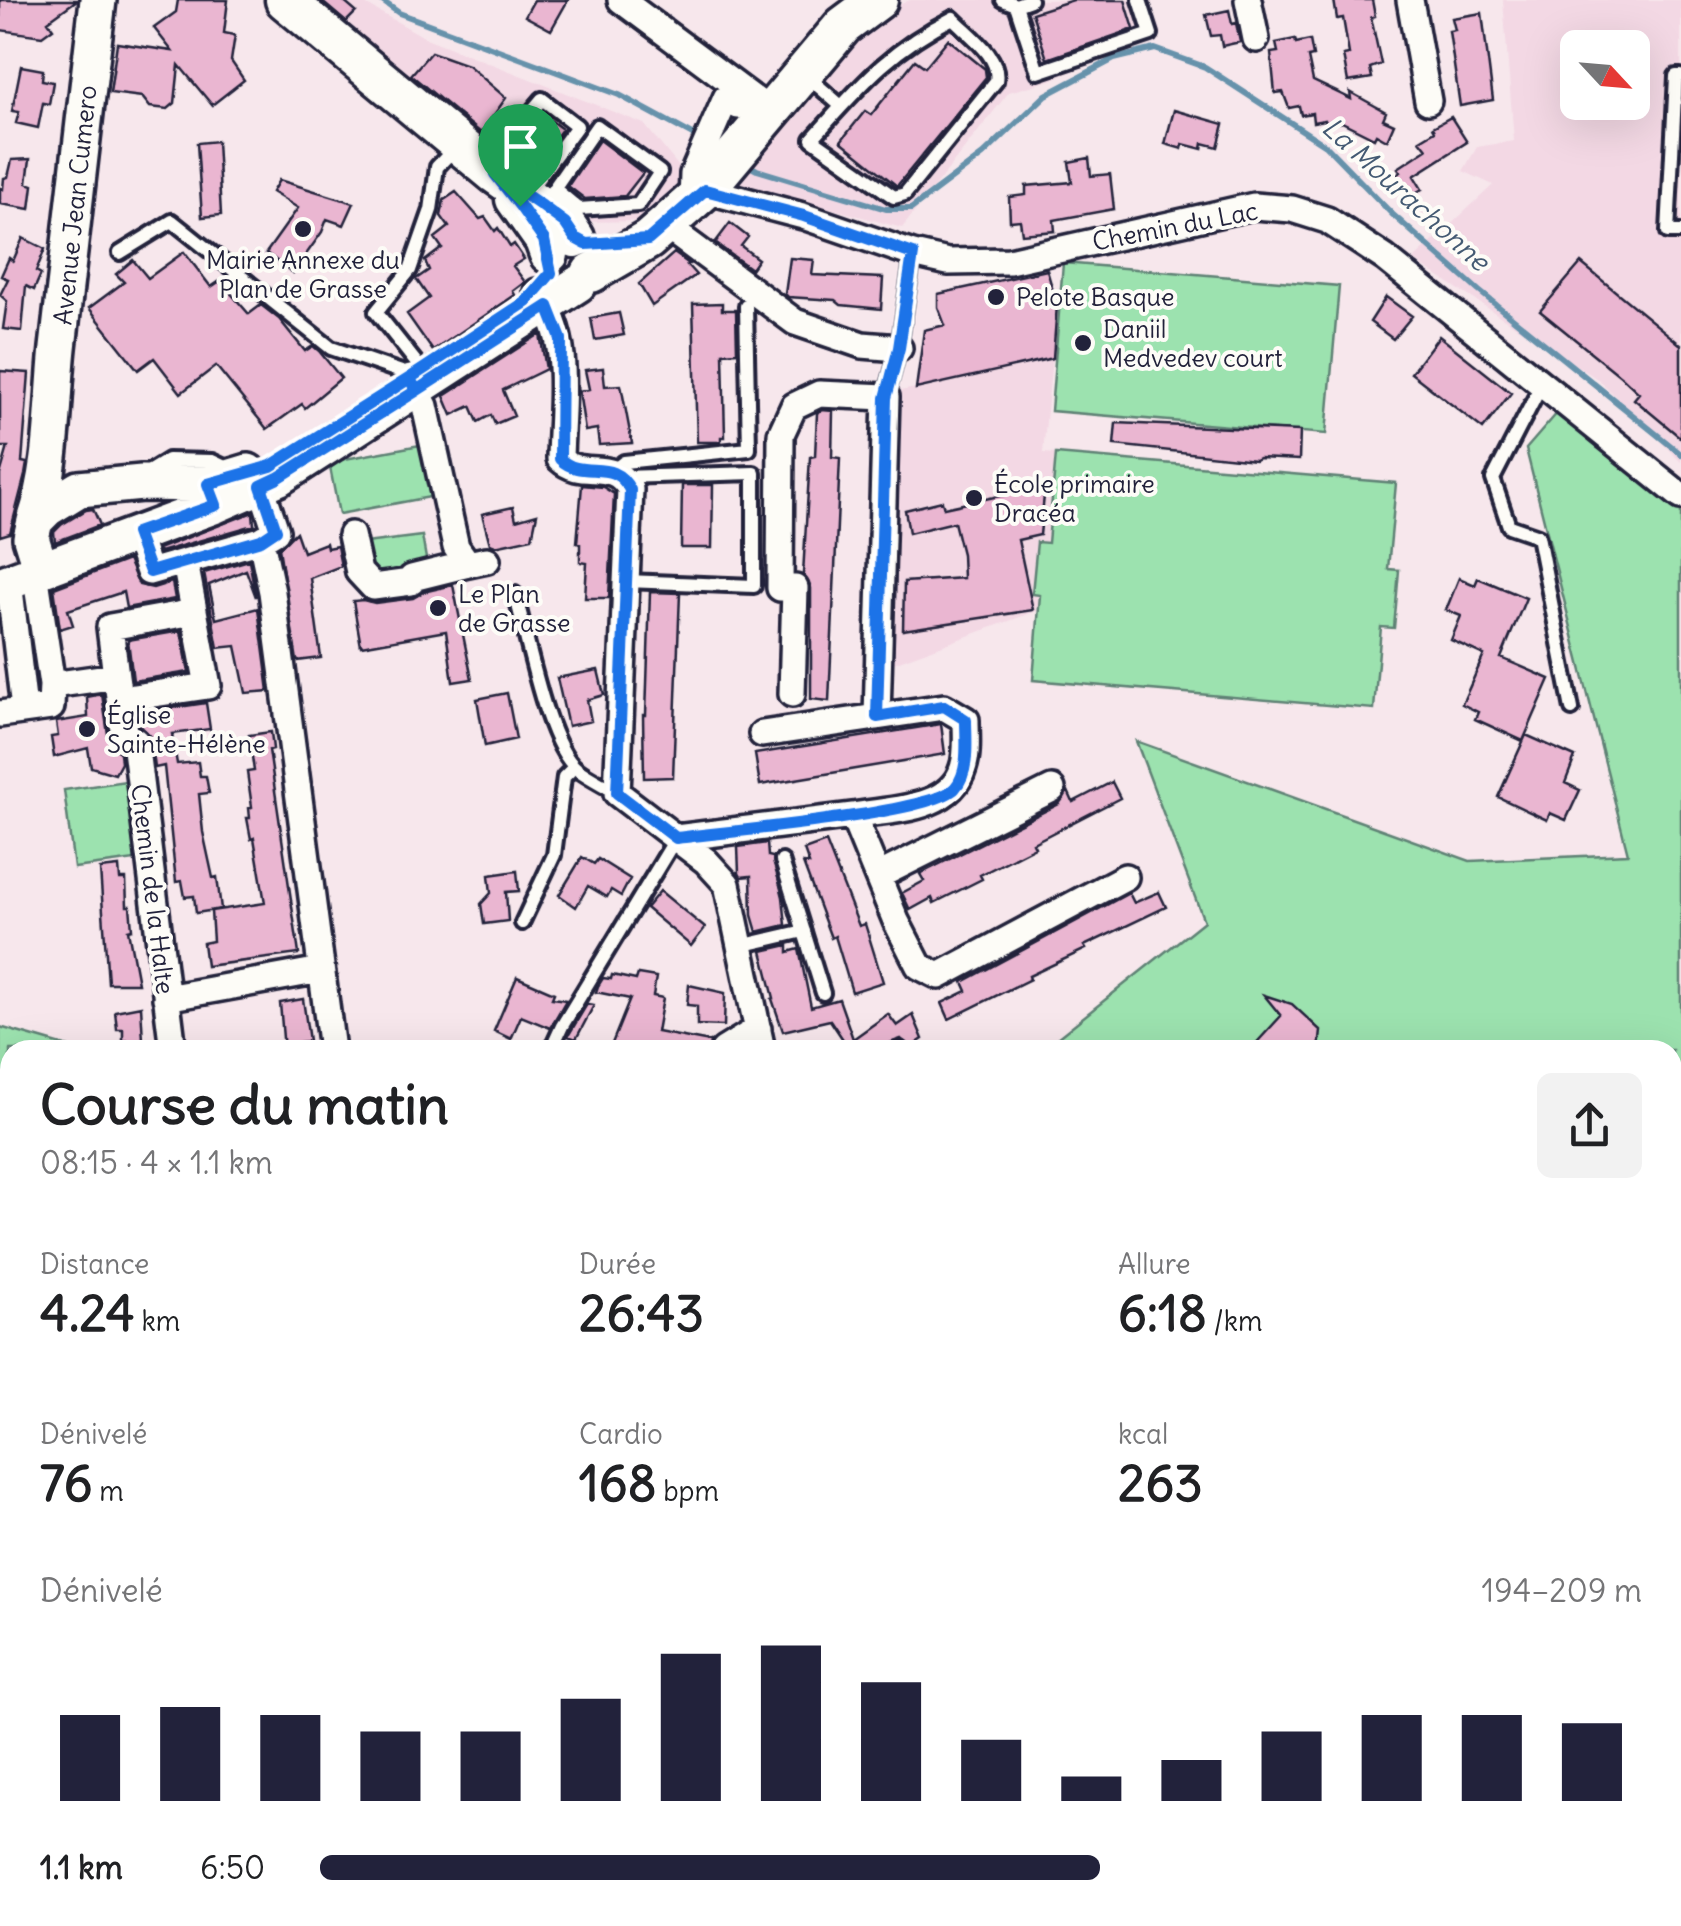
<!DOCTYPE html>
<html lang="fr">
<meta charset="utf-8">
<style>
body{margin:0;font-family:Delius,sans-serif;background:#f2f2f2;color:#202124;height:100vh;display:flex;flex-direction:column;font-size:38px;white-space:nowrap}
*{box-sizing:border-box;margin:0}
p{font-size:32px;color:#757577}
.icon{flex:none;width:55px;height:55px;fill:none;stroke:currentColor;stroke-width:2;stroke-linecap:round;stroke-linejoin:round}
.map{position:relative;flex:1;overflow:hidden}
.drawer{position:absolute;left:0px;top:1040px;width:1682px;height:888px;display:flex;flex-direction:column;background:#fff;border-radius:30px 30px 0 0;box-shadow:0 10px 40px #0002}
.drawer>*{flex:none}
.needle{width:65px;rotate:116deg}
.buttons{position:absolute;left:1560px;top:30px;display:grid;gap:20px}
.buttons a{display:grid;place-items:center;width:90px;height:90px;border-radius:15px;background:#fff;box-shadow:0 10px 40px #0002;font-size:50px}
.pin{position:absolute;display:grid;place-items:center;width:85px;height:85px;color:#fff;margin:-102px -42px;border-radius:50% 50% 50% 0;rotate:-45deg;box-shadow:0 0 10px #0007}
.pin .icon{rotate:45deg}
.round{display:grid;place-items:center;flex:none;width:105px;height:105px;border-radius:15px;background:#f2f2f2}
.summary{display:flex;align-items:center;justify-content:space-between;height:170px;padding:0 40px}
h1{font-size:55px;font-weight:800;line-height:75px}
.figures{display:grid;grid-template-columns:repeat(3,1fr);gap:15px;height:170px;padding:10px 40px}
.figures div{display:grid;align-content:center}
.figures b{font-size:50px;font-weight:800}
.figures small{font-size:28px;font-weight:400}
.figures p{font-size:28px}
.chart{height:280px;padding:20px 40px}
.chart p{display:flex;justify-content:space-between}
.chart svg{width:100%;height:180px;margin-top:10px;stroke:#22223b;stroke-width:6}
ul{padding:0 40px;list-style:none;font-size:32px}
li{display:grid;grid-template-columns:160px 120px 1fr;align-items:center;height:75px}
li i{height:25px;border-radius:12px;background:#22223b}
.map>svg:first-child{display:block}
.built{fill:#f3d8e4;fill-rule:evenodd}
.green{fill:#9ce2af;stroke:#5f8275;stroke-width:2.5}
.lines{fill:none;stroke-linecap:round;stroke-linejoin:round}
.stream{stroke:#6692ab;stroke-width:6}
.canal{stroke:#94ddf6;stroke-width:20}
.building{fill:#eab6d1;stroke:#22223b;stroke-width:2.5}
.lane-casing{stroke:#22223b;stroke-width:20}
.street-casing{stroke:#22223b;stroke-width:32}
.secondary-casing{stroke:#22223b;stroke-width:42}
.primary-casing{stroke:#22223b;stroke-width:45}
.lane{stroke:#fdfcf7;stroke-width:12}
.street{stroke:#fdfcf7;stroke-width:25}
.secondary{stroke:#fdfcf7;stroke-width:35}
.primary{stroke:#fdfcf7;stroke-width:38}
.rail-casing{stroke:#22223b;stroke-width:10}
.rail{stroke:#fdfcf7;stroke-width:6;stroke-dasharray:19;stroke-linecap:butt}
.route-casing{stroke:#fff;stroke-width:20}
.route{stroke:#1a73e8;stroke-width:12}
.poi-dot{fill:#22223b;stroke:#fdfcf7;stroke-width:4}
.labels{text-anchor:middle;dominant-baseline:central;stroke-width:8;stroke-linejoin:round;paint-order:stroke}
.street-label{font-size:25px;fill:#22223b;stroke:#fdfcf7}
.poi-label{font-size:25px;fill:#22223b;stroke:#fdfcf7;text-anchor:start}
.water-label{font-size:28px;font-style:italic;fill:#445a73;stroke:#fdfcf7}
</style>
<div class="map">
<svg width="1681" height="1926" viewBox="0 0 1681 1926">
<rect width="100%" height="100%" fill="#f7e7ec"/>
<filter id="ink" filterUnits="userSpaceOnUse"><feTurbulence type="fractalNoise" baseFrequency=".01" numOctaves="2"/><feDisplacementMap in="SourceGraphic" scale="20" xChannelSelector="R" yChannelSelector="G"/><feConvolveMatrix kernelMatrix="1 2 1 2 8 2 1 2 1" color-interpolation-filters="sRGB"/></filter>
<g filter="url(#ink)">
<path class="built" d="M299,0H358L426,38L644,124L684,173L653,221L576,222Z
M910,0H1150L1162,34L1048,81L1009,92L902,228L738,183L833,53L875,16Z
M1503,0H1681V462L1599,380L1413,260L1493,185L1463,171L1477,147L1514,141ZM1578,48H1632V102H1578Z
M1057,305L1043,453L1056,454L1048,543L1038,542L1033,594L1040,595L1039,610L891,664L900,391L916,388L924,330Z"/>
<path class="green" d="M1063,263L1339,286L1326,434L1051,411Z
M1559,411L1681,510V1120L1673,1151L1672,1050H1042L1204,921L1136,741L1470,861L1628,854L1526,449Z
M420,445L430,497L339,514L329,462Z
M1056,454L1396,483L1388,569L1399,570L1394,628L1381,627L1374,709L1033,680L1040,595L1032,594L1037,542L1048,543Z
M422,536L428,570L376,577L357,544Z
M133,780L143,859L74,868L64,790Z
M0,1027L79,1050H10V1112L0,1110Z"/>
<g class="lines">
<path class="stream" d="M381,0L399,13L619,95L702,140
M744,163L757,170L886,209H911L983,155L1046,95L1114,59L1155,49L1205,67L1325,145L1392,214L1479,291L1681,454"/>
<path class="canal" d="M0,1525L10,1531
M1672,1900L1681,1896
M1416,1918L1436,1926
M1614,1926L1633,1918"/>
</g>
<path class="building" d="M0,0H77L48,21L53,28L42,36L0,30Z
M178,0H228L224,33L235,35L231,61L244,80L212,105L179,65L175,103L168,109L150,107L142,97L110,93L117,43L172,51L154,28L176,12Z
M320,0H342L356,12L346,22Z
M534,0H568L551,30L525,16Z
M1073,0H1125L1134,29L1047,59L1032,13Z
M1334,0H1372L1375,16L1371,17L1381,64L1370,68L1372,78L1348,82L1343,55L1349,54L1343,18L1337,19Z
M1229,10L1232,24L1236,23L1240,42L1222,46L1220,35L1211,36L1206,15Z
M1482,13L1493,100L1460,106L1449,31L1455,30L1452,18Z
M948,39L985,69L986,77L897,186L841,141L865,111L871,115L915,60L925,67Z
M1295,39L1296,43L1310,40L1313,56L1308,57L1313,81L1351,99L1350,92L1386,112L1383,119L1394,124L1387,140L1376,134L1374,138L1342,122L1327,125L1325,120L1313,122L1312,113L1301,115L1299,106L1289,108L1283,92L1275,93L1271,53L1278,52L1276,43Z
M431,52L468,65L506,98L481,133L411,75Z
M21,66L43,70L42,80L53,82L49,104L43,103L38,128L16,123L19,112L12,111Z
M1174,110L1224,124L1218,147L1203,143L1202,149L1183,144L1182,149L1165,144Z
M542,114L562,129L534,168L512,150Z
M1451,117L1467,142L1414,176L1422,189L1407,198L1393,177L1401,172L1398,168L1427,149L1420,140L1435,131L1433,127Z
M599,140L643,173L625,196L585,199L568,186Z
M217,141L221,215L202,217L197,143Z
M1089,158L1091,176L1110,174L1114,209L1054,220L1055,231L1022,234L1020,220L1010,221L1009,197L1026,195V186L1072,182L1069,162Z
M30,159L27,183L33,185L30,209L0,204V188L3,189L4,178L8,177L12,160Z
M279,180L354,203L344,225L327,219L322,232L293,273L266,253L298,208L272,192Z
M456,192L480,219L485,217L495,231L498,228L510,247L514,244L524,259L513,266L525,282L513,291L515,295L433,351L407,314L429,298L416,279L429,270L425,261L442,248L435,238L449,227L441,216L444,200Z
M730,223L748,237L741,246L758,259L751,269L715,243Z
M23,238L45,249L36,271L41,274L34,290L26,286L22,331L3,329L7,301L0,295L8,279L1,276L9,258L13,261Z
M184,252L211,287L220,281L249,314L261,305L279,319L305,351L313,346L319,351L341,378L305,408L302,404L267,429L216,366L181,393L154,358L138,370L89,308L124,282L116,274L133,260L148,278Z
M674,253L689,264L687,265L696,275L652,306L639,284Z
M790,258L814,260L812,275L883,278L881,309L841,305L835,300L788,297L785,294Z
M1581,263L1681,345V438L1634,399L1639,393L1624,379L1540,311Z
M1047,270L1057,305L1053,358L916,389L924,330L945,325L938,307V294Z
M1386,297L1412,316L1393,339L1370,322Z
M722,303V310H736L737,352L723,353L725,437H721V442H697L693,304Z
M619,313L624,335L595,340L591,318Z
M540,334L546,369L503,390L514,416L495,424L491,415L478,422L471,406L452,415L444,396Z
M1439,336L1511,393L1483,429L1411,373Z
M603,368L605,386L621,385L632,443L599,445L597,429L585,431L579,391L589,389L585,370Z
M0,371L29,373L22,462L27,463L25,475L10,533L0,536V475L8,447H0Z
M822,410L833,411L832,457L840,458L829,701L811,699V588L803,574L810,457L815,456L817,413Z
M1116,423L1300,431L1299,460L1259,458L1255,460L1114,445Z
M582,485L603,487L614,494L609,598H585L587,563L580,562V544L577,543Z
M682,485H713L712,548H681Z
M1045,486L1040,535L1018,540L1033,610L903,630L904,582L963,578L962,554L954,522L909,533L905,510L942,501L944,508Z
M513,507L516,520L537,514L532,538L495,546L490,544L482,514Z
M93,509L100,525L55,542L54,532L61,525L86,510Z
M253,512L254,525L160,552L158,549Z
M296,532L303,552L326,543L327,548L337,546L341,566L310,578L321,658L297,661L279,548Z
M128,560L139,585L153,588L172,582L175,599L126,608L123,592L68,610L73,625L60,629L54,588Z
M249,560L256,597L246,570L209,585L216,619L258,608L269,691L246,693L236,646L218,648L204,573Z
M1459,578L1475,585L1478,578L1526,598L1501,658L1550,679L1523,741L1475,719L1478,712L1462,704L1484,655L1451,640L1461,616L1446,610Z
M453,585L472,679L453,682L446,631L361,646L353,601L363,600L375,603L413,598L423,592Z
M650,592L680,593L673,777L644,778L643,715H646Z
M181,631L189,672L133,681L128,640Z
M598,670L604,695L587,700L591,721L568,726L557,678Z
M507,693L516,739L485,746L477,699Z
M102,694L109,741L120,753L121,763L115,774L91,767L88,748L54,757L51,737L58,736L56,722L88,717L87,697Z
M206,703L210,729L172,734L177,764L198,762L200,776H206L209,793L199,794L203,832L213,878L217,877L221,909L196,913L194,896L185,897L182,881L176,882L164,766L155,768L151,738L140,725L138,713Z
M941,724L945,754L760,785L755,754Z
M271,732L273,749L269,750L299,954L206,966L203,943L213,941L211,911L265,903L254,838L251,839L247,818H250L249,808L252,807L247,772L254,771L249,735Z
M1526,735L1575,757L1565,783L1580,790L1566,820L1550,813L1547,820L1498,797Z
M1112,782L1120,798L1033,843L1035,847L980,875L982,879L934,903L932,898L910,910L902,893L924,881L920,874L1059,804L1068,791L1073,802Z
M826,842L859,926L865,924L883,982L852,992L835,936L831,938L803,863L809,864L804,850Z
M767,843L768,856L773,857L783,897L786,925L757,932L752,915L751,876L741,877L739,873L738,847Z
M582,857L594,864L598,859L630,879L621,896L611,890L607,897L588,886L576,907L559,895Z
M119,867L120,879H126L127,906H130L132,929L128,930L138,983H108L100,869Z
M517,871L519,891L506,892L508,921L484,924L481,904L491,893L489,875Z
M660,891L705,928L691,946L646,908Z
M1159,892L1166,907L1084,946L1086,949L1029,976L1030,979L949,1019L942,1003L967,991L963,982L1129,893L1134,903Z
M788,945V952L799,949L811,1007L839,999L853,1039L888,1014L897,1026L913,1015L923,1039L910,1048L901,1039L890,1043L887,1050H837L846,1044L830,1020L783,1031L772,999L774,998L762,951Z
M638,974L656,977L653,996L663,998L657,1032L710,1042L708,1050H628L611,1046L630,999L596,992L598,986L603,978L611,979L612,975L636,980Z
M517,977L554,993L552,998L566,1000L550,1028L521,1016L511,1039L494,1031Z
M689,985L725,993L724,1026L697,1025V1006L687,1005Z
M1264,995L1292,1004L1321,1031L1319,1050H1250L1281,1016Z
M303,999L309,1041L299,1042L300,1050H284L280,1003Z
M587,1004L594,1005L576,1039L568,1036Z
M141,1006L143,1040L123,1041V1029H117L115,1011Z"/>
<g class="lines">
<g class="lane-casing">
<path id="lane" d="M1003,0L1016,5L1030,0
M1016,5L1038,72L1151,34L1140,0
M953,18C969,35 1001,56 996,81L905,194L894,197L812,139C859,87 889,50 953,18Z
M1681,76H1676L1668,232H1681
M808,77L841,106
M487,164L542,99L577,126L529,191
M544,203L597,126L660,172L638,205L579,209L554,188
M120,253L172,221L331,348L413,376
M422,370L376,312L410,270L431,210L437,167L456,147
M1542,384L1493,479L1509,526L1538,536L1572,709
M886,397L899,348L913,254
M613,471L624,462L749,449L746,306
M145,474L168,460L212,461L229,469
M623,477L754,473V586L626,581
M515,594C527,634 546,744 577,769C589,778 604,785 617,793
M782,861L823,993
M522,923L554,855L564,777L574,767
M740,946L804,931
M551,1050L562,1026L676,838
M897,1050L900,1049"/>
</g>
<g class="street-casing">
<path id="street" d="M621,0L770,111
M1248,0L1256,39
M1410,0L1428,101
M705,190L803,216L913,254L948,262L1009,261L1254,206L1292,209L1327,220L1385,258L1681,496
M692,203L693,174L726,98L738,106L747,96
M667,227L795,322L862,345L899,348
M537,292C573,339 561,403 560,459C583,481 612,456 630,489L617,793L706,861L727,884L762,1050
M410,378L425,406L456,547L468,564L487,560
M136,533L149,572L261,540L276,531L261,486
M351,535L359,572L373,587L411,582L412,578L468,564
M261,540L272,592L332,1050
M35,572L52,685L116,676L125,738L135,741L173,1050
M9,581L24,709
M116,676L110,627L194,612
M792,694L795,588H780L781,434L794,406L819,394L886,397L877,717
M120,699L208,686L185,562
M0,714L51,707L52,685
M762,734L944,707L966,720C966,736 968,754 963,768C950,811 891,809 853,816L896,921L919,966L939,976L1125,877
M676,838L853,816
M880,875L1052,789
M166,998L321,970
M724,1050L758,1029
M0,1297L10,1295"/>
</g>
<g class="secondary-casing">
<path id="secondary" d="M35,521C54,466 52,406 58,348C72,232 85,116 98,0
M41,570L31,538L35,521L48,508L79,489L142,483L208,484L248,472
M0,585L216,505L278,478L578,284
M0,1688L10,1693
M787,1918L805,1926
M251,1926L258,1918"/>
</g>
<g class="primary-casing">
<path id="primary" d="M285,0L495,174L565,223L575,238
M515,199L544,240L549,254
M591,273L648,240L705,190L843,26L878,0"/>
</g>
<use href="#lane" class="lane"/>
<use href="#street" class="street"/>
<use href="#secondary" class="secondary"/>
<use href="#primary" class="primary"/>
<g class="rail-casing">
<path id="rail" d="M0,1136L10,1138
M1672,1411L1681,1410"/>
</g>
<use href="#rail" class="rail"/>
</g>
</g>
<g class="lines" filter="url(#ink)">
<g class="route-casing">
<path id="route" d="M520,206L544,240L551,273L526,302L410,378L416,391L278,478L261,486L276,530L261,540L150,572L136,533L216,505L208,484L271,466L410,378L416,391L548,306L561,339L560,459C583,481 613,456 630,490L617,793L676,838C721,832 932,814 955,788C970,772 966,740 966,720L944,706L877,717L886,398L899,348L913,254L804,216L705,190L648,240L586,244L575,238L565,223L542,206L495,174L520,206"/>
</g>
<use href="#route" class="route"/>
</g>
<g class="poi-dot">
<circle cx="303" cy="229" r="10"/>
<circle cx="996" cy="297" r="10"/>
<circle cx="1083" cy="343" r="10"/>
<circle cx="974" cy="498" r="10"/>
<circle cx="438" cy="608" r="10"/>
<circle cx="87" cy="729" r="10"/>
</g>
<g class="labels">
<g class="street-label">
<text transform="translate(75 205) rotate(-84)">Avenue Jean Cumero</text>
<text transform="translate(1175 226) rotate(-11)">Chemin du Lac</text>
<text transform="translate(153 889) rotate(83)">Chemin de la Halte</text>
</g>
<g class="poi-label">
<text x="303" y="260" text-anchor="middle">Mairie Annexe du<tspan x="303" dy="29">Plan de Grasse</tspan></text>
<text x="1016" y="297">Pelote Basque</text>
<text x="1103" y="329">Daniil<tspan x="1103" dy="29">Medvedev court</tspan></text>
<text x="994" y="484">École primaire<tspan x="994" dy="29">Dracéa</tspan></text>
<text x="458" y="594">Le Plan<tspan x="458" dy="29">de Grasse</tspan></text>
<text x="107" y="715">Église<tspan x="107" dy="29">Sainte-Hélène</tspan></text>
</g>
<g class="water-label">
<text transform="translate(1406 194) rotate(42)">La Mourachonne</text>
</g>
</g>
</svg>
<div class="buttons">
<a><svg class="needle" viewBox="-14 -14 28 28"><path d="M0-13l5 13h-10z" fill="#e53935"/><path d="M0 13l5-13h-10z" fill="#757577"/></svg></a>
</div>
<div class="pin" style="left:520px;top:206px;background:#1e9e55"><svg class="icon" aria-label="arrive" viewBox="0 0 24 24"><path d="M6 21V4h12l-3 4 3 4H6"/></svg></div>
<section class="drawer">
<div class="summary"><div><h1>Course du matin</h1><p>08:15 · 4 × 1.1 km</p></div><a class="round"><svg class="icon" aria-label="share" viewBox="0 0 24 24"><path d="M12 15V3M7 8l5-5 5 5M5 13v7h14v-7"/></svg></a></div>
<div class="figures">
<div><p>Distance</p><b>4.24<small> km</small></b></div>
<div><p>Durée</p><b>26:43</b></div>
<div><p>Allure</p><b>6:18<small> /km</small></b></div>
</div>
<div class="figures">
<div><p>Dénivelé</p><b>76<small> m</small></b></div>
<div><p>Cardio</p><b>168<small> bpm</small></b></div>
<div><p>kcal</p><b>263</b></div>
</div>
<div class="chart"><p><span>Dénivelé</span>194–209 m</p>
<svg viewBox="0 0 160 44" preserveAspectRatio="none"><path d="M5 44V23M15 44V21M25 44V23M35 44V27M45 44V27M55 44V19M65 44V8M75 44V6M85 44V15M95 44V29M105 44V38M115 44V34M125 44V27M135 44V23M145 44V23M155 44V25"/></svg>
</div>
<ul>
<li><b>1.1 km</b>6:50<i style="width:59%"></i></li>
</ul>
</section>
</div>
